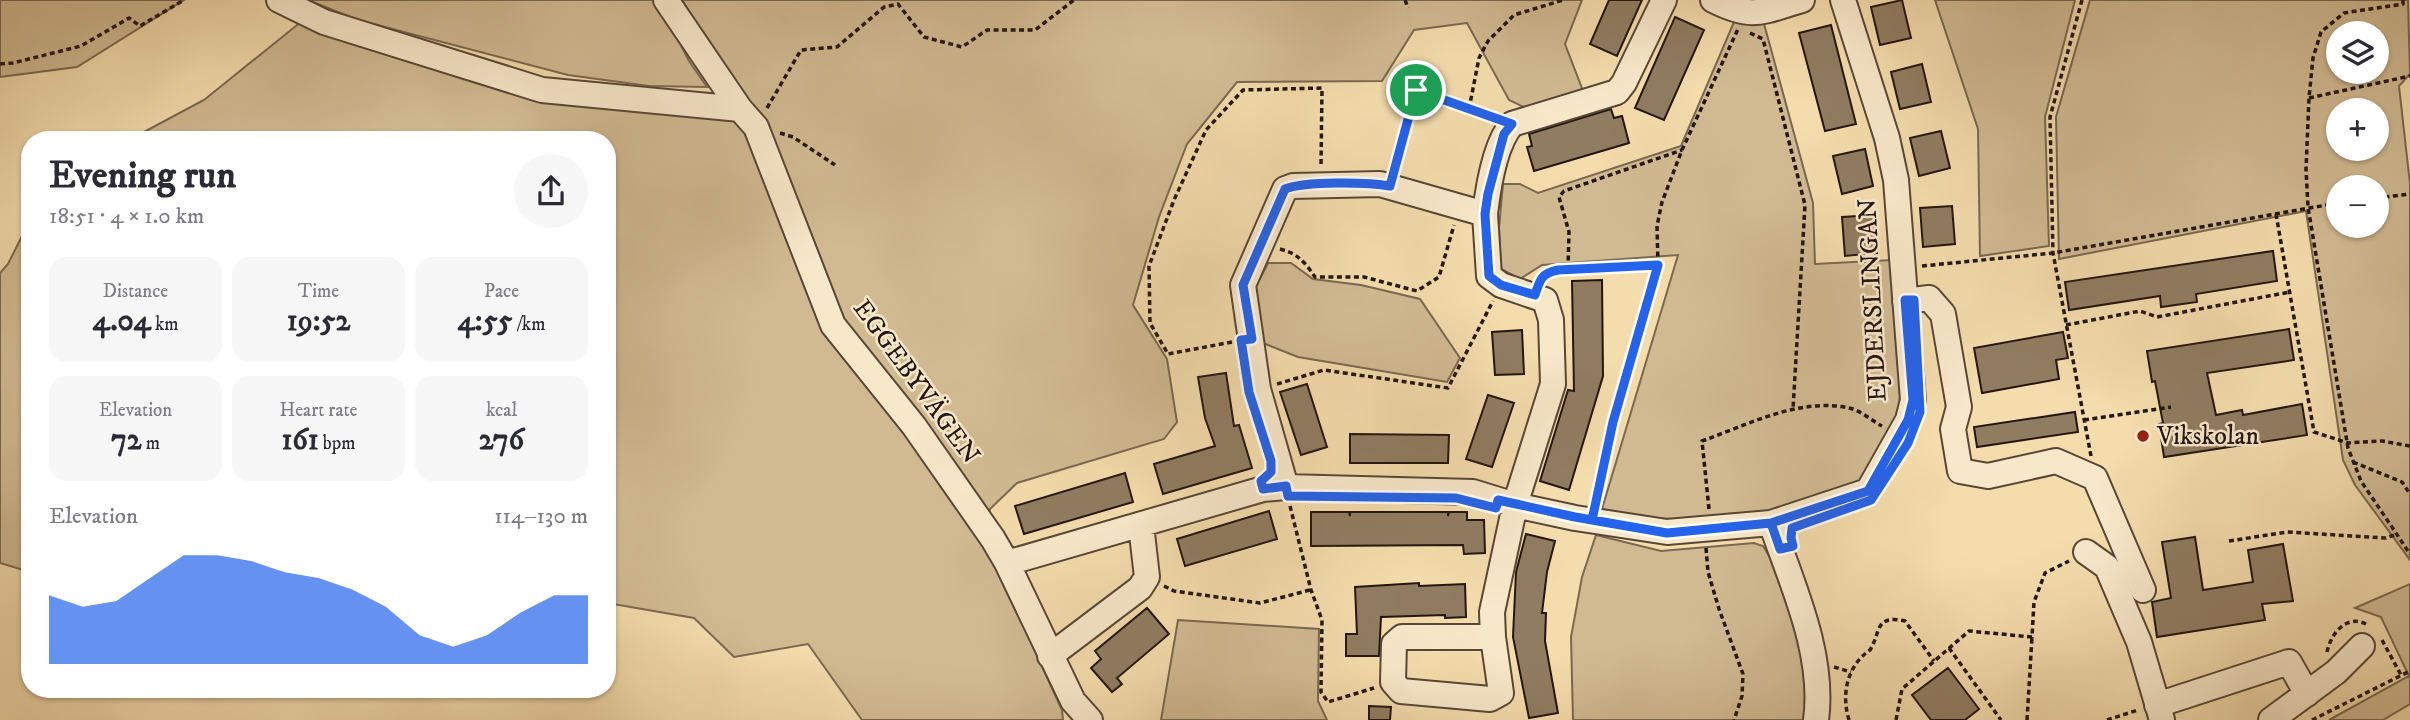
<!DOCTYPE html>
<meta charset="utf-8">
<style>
body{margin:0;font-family:"IM FELL DW Pica",serif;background:#f7f7f7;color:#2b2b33;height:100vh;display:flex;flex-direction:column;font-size:26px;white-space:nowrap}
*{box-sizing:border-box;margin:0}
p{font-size:23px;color:#7c7c81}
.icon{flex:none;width:38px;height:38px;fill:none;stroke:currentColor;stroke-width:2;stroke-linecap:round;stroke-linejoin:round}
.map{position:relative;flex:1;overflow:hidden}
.side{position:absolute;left:21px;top:131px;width:595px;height:567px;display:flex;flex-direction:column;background:#fff;border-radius:28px;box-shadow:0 2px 5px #0004}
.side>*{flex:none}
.tools{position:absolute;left:2326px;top:21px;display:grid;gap:14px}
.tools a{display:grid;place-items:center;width:63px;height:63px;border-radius:50%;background:#fff;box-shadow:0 2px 5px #0004;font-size:35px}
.pin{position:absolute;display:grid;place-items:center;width:60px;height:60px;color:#fff;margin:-30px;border:4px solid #fff;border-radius:50%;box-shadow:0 2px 7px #0007}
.round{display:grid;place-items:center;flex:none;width:74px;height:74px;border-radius:37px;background:#f7f7f7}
.head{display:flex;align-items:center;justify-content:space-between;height:119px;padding:0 28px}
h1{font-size:38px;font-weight:700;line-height:52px}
.metrics{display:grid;grid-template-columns:repeat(3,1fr);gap:10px;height:119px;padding:7px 28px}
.metrics div{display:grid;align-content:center;border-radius:18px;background:#f7f7f7;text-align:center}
.metrics b{font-size:30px;font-weight:700}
.metrics small{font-size:19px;font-weight:400}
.metrics p{font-size:19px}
.chart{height:196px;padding:14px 28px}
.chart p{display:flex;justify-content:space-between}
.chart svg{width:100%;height:126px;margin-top:7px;fill:#2563eb;opacity:.7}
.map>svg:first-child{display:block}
.green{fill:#d1ba92;stroke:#7a6850;stroke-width:2;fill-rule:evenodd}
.building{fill:#907c61;stroke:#24150f;stroke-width:2}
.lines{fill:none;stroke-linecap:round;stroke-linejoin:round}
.minor-casing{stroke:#584736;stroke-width:28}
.path{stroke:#24150f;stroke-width:3.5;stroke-dasharray:5 3.5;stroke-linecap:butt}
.minor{stroke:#f8e8ca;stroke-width:24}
.route-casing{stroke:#fff;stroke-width:14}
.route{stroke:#2563eb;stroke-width:9}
.poi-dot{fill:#8f2418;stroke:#f8e8ca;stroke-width:2.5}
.labels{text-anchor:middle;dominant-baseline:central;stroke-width:5;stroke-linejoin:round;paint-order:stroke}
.street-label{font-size:26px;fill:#24150f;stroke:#f8e8ca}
.poi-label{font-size:26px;fill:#24150f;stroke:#f8e8ca;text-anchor:start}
</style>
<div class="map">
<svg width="2410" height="720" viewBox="0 0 2410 720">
<rect width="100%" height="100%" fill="#f4dcad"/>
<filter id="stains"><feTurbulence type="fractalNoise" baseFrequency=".00286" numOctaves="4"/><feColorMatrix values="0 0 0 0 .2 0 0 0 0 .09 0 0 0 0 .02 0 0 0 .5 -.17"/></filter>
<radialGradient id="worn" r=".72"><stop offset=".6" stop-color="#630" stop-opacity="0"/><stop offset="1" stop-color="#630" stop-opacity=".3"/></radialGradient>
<path class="green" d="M0,0H184L77,67L0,77Z
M308,0H658L689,61L707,87L649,86L568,75L358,20Z
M682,0H1582L1565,44L1583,91L1528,109L1509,100L1467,23L1414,30L1382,81L1237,82L1187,144L1159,217L1133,305L1167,359L1177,422L1164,439L1017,483L990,509L984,540L1062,710L1063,720H862L808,644L734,657L694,618L607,603V140H129L204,100L302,21L538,101L718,117L726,71Z
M1935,0H2075L2045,117L2049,246L1980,256L1978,129Z
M2090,0H2408L2410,74L2399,86L2410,184V560L2355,485L2343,460L2306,211L2059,259L2056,117ZM2338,33H2376V72H2338ZM2338,110H2376V149H2338ZM2338,187H2376V226H2338Z
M1763,20L1813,203L1815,264L1892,260L1900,396L1898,421L1856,487L1765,512L1674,519L1647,518L1602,509L1678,255L1542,265L1520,279L1501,269L1499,228L1503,184H1520L1538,193L1681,146L1734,22Z
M30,220V572L0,563V273L8,264Z
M1268,263H1291L1313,279L1361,285L1420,299L1460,358L1447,382L1298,357L1263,343L1254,290Z
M1596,535L1661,551L1754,543L1763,546L1774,564L1805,655L1808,720H1573L1571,637L1582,577Z
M2410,584V704L2383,720H2329L2409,676L2381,617L2355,608Z
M1178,620L1319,629L1318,701L1327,720H1161Z"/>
<path class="building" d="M1609,0H1642L1617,56L1590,44Z
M1902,0L1911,38L1880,45L1871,7Z
M1675,17L1704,30L1664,120L1635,108Z
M1831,25L1856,124L1825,131L1799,33Z
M1922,64L1931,102L1900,109L1891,72Z
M1611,109L1614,118L1622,116L1629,143L1534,171L1527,147L1532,146L1529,134Z
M1941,131L1950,168L1919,176L1910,138Z
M1865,149L1873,186L1842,194L1833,156Z
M1952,206L1955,244L1923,247L1920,208Z
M1874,215L1877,253L1845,256L1842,217Z
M2273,251L2277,281L2196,294L2197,302L2161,307L2160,296L2069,310L2065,282Z
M1602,280L1603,376L1569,490L1540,481L1568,390L1574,391L1572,281Z
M2289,329L2294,360L2207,373L2216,415L2242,410L2243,415L2302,404L2307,435L2164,457L2159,424L2163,423L2155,381L2152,382L2147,351Z
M1522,330L1524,374L1495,375L1492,332Z
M2063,332L2068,358L2056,360L2059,379L1982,393L1974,348Z
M1226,373L1234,426L1239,425L1252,468L1163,494L1154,464L1215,446L1205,418L1198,377Z
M1307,384L1327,447L1301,455L1280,392Z
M1488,395L1514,403L1492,467L1466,459Z
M2075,412L2078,432L1977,447L1974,427Z
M1350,434L1449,435L1448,463H1350Z
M1125,473L1133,502L1024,534L1015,506Z
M1269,511L1277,539L1185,566L1177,539Z
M1311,512H1349L1350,516V512H1448V516L1449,512H1467V520H1484L1485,553L1464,554L1463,545L1311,546Z
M1526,534L1555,541L1547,572L1542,613H1546L1545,641L1558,713L1529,718L1513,637L1516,572Z
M2195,537L2203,590L2253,582L2248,550L2283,544L2293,601L2262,604L2265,620L2157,637L2152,602L2171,598L2162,542Z
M1419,583V586L1465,584L1466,617L1445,618V615L1381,617L1379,656H1346V634H1357L1355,587Z
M1147,608L1169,634L1117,678L1122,684L1112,692L1091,668L1101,659L1095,651Z
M1948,668L1979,709L1965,720H1931L1912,695Z
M1369,706L1391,707L1390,720H1369Z"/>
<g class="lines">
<g class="minor-casing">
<path id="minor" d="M279,0L324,22L542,90L740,109
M666,0L740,109L756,127L833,325L914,426L993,539L1007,563L1073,701L1090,720
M1713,0C1753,20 1761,12 1802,0
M1485,214C1488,188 1495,144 1512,124L1617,92L1624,83L1664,0
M1905,301L1929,298L1943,314L1959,407L1953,429L1960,471L1988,476L2056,461L2095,478L2143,590
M1286,487L1258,389L1243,285L1285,189L1293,186L1380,184L1485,214L1489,276L1501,285L1545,300L1551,320L1553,384L1515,505L1492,612L1493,637H1402L1394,644L1393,682L1401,691L1490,699L1501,693L1493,637
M1771,523L1868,491L1908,420L1913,400L1896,180L1887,138L1843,0
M2086,552L2107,567L2139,642L2162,720
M1007,563L1263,489L1286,487L1473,492L1515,505L1575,518L1667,532L1771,523C1792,584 1825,654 1816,720
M1050,656L1140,588L1147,577L1141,525
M2157,705L2289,662L2307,694
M2271,720L2336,672L2362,646"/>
</g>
<path class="path" d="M1405,0L1408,8
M2082,0L2050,117L2053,253L2091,456
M2403,0V4L2344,13L2321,32L2313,58L2309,98L2306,169L2308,207L2348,448L2361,481L2410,554
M1750,33L1763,39L1805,205L1793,409
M0,64L13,63L81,46L129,18L140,26L184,0
M2309,98L2410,76
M767,108L801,50L837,47L884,7L898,4L924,37L962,47L987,30H1035L1074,0
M1469,109L1479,58L1488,41L1514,15L1563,0
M780,133L793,137L835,165
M1395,167L1416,90L1492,117
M2376,198L2410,194
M2276,214L2314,432L2348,443L2382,441L2410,446
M1280,249C1298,254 1304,261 1315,277H1364L1417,291L1439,277L1454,225
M1658,265L1657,226L1662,202L1682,150L1738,29
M1922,266L2053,253L2338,203
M1568,269L1569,232L1559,197L1564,191L1682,150
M1541,278L1545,273L1558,270L1658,265L1613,422L1596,501
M2066,325L2140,311L2157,317L2290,292
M1232,342L1168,354L1150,323L1149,266L1174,200L1206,130L1243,90L1322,88L1321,166
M1277,384L1324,370L1448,388L1493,301
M2084,420L2171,407
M2353,462L2402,482L2410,494
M1290,506L1311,590L1322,620L1321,692L1328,702L1374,688
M1709,509L1702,441C1747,425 1800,397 1849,408C1860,410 1872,421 1882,426
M2229,541L2287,532L2386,538L2397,534
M1706,548L1708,572L1719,609L1743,674L1742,696L1734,720
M1164,586L1174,591L1260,603L1310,590
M2382,640L2401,675
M1949,648L2001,720
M2327,652C2331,633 2347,613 2368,625
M1834,667L1851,672
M1849,720C1841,694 1847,666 1870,650C1881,633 1874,614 1905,621L1934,661
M1896,720L1902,689L1969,631L2032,637L2034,602L2045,573L2069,561
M2027,720L2032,637
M2107,720L2138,710
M2312,720L2410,671"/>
<use href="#minor" class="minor"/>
</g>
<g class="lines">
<g class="route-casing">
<path id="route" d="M1416,90L1390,186C1368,182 1305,181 1285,189L1243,285L1252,339L1241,340L1249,392L1271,461V472L1261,481L1263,489L1286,486L1288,496L1456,498L1496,508L1498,500L1575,517L1667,533L1771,523L1780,549L1793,546L1791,538L1792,528L1871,500L1908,443L1920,412L1914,300H1905L1913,400L1908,420L1868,491L1771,523L1667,533L1592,520L1613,422L1658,265L1558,270C1542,273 1540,279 1535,295L1501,285L1489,276L1485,214L1488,194L1504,134L1512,124L1416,90"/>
</g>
<use href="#route" class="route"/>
</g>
<circle class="poi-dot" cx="2143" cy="436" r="7"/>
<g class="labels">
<g class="street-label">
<text transform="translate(1873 300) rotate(-93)">EJDERSLINGAN</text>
<text transform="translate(916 382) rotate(54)">EGGEBYVÄGEN</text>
</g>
<g class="poi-label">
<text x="2157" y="436">Vikskolan</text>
</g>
</g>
<rect width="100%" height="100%" filter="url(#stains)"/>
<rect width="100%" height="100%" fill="url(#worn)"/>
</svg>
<div class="tools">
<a><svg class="icon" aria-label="layers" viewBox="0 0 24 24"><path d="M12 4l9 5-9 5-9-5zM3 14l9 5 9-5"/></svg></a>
<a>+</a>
<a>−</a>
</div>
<div class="pin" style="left:1416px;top:90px;background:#1e9e55"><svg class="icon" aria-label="arrive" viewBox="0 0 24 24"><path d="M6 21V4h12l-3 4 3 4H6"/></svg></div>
<section class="side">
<div class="head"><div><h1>Evening run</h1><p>18:51 · 4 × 1.0 km</p></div><a class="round"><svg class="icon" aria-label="share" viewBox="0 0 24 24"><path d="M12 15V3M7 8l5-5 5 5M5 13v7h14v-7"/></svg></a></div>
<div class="metrics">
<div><p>Distance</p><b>4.04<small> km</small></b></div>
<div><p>Time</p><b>19:52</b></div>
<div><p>Pace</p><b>4:55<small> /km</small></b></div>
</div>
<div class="metrics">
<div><p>Elevation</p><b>72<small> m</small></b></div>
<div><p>Heart rate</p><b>161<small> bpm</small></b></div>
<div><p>kcal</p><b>276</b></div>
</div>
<div class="chart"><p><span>Elevation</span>114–130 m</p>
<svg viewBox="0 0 160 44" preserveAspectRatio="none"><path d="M0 44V20L10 24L20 22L30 14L40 6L50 6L60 8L70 12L80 14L90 18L100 24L110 34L120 38L130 34L140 26L150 20L160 20V44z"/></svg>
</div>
</section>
</div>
